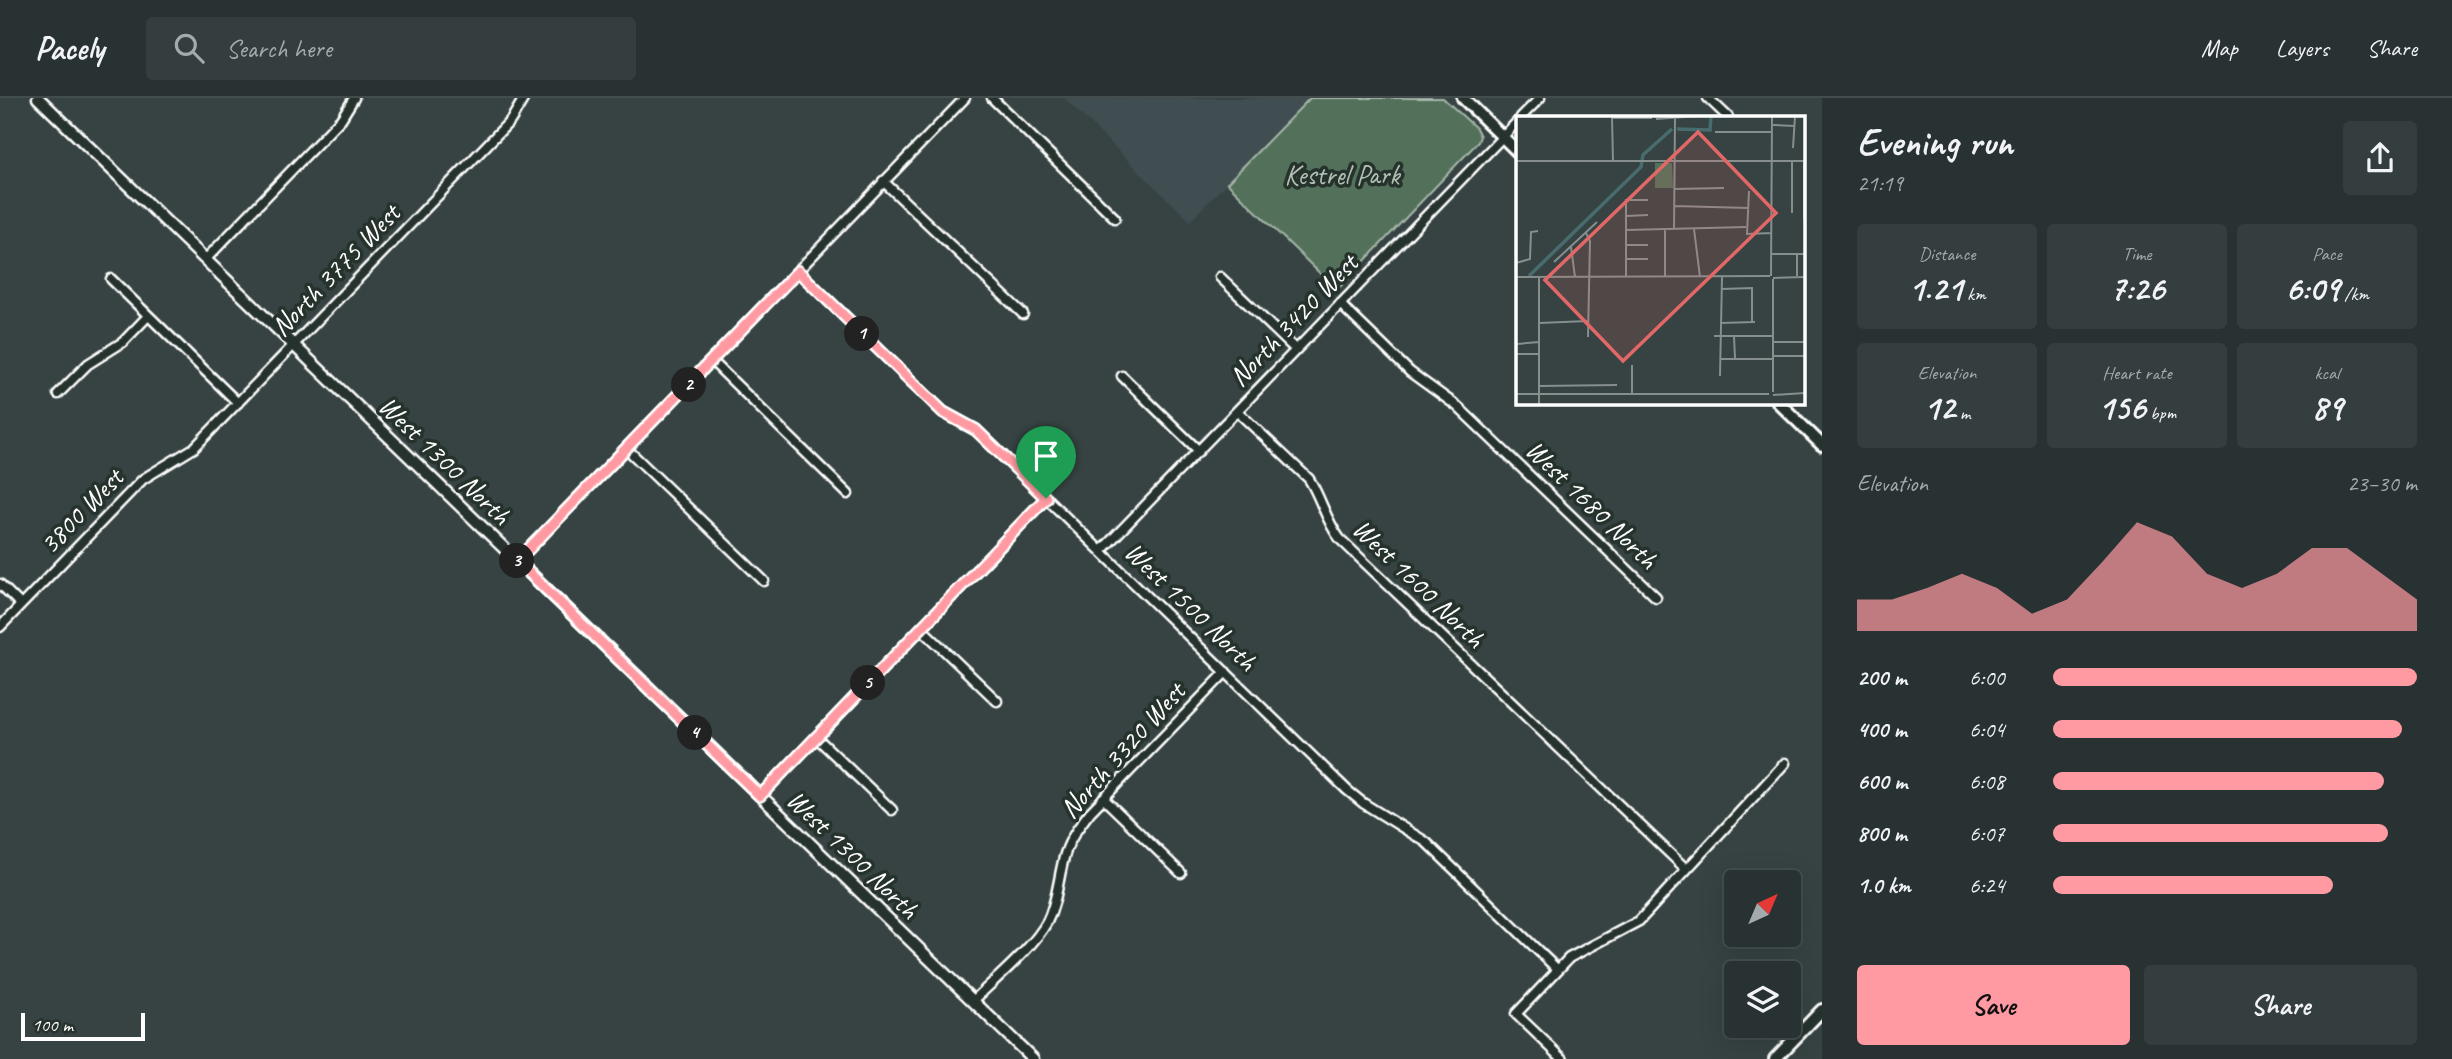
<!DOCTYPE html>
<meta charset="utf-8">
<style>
body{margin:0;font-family:Caveat,sans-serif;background:#343e3e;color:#f1f3f6;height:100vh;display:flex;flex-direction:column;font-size:26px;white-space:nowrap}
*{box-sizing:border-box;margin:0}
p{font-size:23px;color:#a5aaac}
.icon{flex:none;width:38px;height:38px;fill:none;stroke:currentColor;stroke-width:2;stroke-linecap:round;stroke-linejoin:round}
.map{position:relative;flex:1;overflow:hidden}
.side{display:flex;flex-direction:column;background:#283232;width:630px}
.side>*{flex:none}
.needle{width:46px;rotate:44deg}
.buttons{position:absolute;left:1724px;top:772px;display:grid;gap:14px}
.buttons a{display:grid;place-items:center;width:77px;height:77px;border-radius:7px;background:#283232;box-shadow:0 7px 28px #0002,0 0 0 2px #444d4d;font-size:35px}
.scale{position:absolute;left:21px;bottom:18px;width:124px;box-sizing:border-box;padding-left:7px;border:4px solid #fff;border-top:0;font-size:19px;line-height:24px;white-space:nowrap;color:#fff;-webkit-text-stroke:5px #26332d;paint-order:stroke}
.pin{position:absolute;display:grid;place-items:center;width:60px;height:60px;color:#fff;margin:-72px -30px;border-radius:50% 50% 50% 0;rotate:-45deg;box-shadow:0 0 7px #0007}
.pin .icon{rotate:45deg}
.km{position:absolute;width:35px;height:35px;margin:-18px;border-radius:50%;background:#222;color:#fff;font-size:19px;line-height:35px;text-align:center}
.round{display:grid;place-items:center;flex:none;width:74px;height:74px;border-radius:7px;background:#343e3e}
.headline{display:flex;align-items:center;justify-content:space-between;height:119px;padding:0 35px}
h1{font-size:38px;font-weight:600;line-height:52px}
.stats{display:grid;grid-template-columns:repeat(3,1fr);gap:10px;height:119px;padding:7px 35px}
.stats div{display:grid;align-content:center;border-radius:7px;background:#343e3e;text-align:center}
.stats b{font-size:35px;font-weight:600}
.stats small{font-size:19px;font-weight:400}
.stats p{font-size:19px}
.chart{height:196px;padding:14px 35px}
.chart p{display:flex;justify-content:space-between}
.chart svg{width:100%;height:126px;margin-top:7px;fill:#ff9aa2;opacity:.7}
.primary-button{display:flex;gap:14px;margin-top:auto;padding:14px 35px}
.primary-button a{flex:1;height:80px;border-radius:7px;background:#ff9aa2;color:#111;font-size:28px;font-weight:600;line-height:80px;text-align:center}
.primary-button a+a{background:#343e3e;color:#f1f3f6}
ul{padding:0 35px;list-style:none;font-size:23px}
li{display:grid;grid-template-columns:112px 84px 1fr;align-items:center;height:52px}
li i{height:18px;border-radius:9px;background:#ff9aa2}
header{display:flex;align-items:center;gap:42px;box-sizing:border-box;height:98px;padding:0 35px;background:#283232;border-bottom:2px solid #444d4d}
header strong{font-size:33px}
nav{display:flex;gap:38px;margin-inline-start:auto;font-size:24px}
.search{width:490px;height:63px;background:#343e3e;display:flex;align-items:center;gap:18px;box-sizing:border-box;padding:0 24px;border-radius:7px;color:#a5aaac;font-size:26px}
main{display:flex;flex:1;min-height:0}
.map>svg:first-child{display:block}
.built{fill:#414e51}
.green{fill:#52715a;stroke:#a8b8ac;stroke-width:2}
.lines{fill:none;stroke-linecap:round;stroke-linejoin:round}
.minor-casing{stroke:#fff;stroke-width:13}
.tertiary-casing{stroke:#fff;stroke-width:15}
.secondary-casing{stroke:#fff;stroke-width:16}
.minor{stroke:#26332d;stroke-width:8}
.tertiary{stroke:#26332d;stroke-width:10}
.secondary{stroke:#26332d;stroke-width:10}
.route-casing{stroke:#fff;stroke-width:14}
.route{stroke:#ff9aa2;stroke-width:9}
.labels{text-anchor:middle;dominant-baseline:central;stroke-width:7;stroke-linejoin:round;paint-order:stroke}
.park-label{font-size:28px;fill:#b1bfb5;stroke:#26332d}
.street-label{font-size:28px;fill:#fff;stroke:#26332d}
.inset-river{fill:none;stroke:#486c6e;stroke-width:3.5}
.inset-road{fill:none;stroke:#868e8e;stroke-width:2}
.view{fill:#e26868;fill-opacity:0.15;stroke:#e26868;stroke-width:3.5}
.inset-edge{fill:none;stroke:#fff;stroke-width:3.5}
</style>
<header>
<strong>Pacely</strong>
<div class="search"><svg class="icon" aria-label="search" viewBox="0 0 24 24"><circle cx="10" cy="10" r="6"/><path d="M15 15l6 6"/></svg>Search here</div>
<nav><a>Map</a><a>Layers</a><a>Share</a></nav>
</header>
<main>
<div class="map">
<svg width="1822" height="961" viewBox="0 0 1822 961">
<rect width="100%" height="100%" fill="#364342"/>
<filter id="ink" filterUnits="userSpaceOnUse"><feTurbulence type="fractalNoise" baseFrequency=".0143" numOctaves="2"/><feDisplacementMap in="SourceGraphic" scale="14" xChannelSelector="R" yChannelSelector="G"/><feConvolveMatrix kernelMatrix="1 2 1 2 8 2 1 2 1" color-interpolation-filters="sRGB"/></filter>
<g filter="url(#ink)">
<path class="built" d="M1064,0H1310L1190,123Z"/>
<path class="green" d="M1310,0H1443L1476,30L1480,38L1478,44L1337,192L1227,85Z"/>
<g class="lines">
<g class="minor-casing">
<path id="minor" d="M992,0L1115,120
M1708,0L1728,19
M1521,19L1540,0
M883,83L1023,216
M205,162L341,21L354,0
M798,173L943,314L976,332L1347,692L1363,705L1426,744L1557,871
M1220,179L1296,252
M111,181L238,305
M1340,206L1410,274L1457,308L1656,499
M712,263L848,396
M1122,278L1199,353
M58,296L88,266L123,244L148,218
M1237,313L1309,381C1321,400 1326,423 1340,441L1686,771
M627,351L764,483
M1101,453L1518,23
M517,463L965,0
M0,486L21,507
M0,529L143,381L194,350L511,22L524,0
M921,530L997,603
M816,639L892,712
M760,698L1046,400
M1103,700L1181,775
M973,903C995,881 1033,850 1047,824C1058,802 1058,779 1065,756C1070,740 1080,727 1090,714L1226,574
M1563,961L1516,916L1569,860L1639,823L1785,665"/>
</g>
<g class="tertiary-casing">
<path id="tertiary" d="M38,0L1033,961"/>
</g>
<g class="secondary-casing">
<path id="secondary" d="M1463,0L1518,54
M1778,304L1822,347
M1775,961L1822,912"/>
</g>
<use href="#minor" class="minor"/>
<use href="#tertiary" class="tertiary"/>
<use href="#secondary" class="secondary"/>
</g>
</g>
<g class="lines" filter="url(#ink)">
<g class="route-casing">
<path id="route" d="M798,173L943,314L976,332L1046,400L760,698L517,463Z"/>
</g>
<use href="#route" class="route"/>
</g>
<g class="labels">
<g class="park-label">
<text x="1342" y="76">Kestrel Park</text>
</g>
<g class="street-label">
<text transform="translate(335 172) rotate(-46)">North 3775 West</text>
<text transform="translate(1293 222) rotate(-46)">North 3420 West</text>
<text transform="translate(445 362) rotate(44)">West 1300 North</text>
<text transform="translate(1592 406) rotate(44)">West 1680 North</text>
<text transform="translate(81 413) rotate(-46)">3800 West</text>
<text transform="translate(1419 485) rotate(44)">West 1600 North</text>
<text transform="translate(1191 508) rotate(44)">West 1500 North</text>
<text transform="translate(1122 652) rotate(-48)">North 3320 West</text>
<text transform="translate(853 756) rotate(44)">West 1300 North</text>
</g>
</g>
<g transform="translate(1516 18)">
<rect width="289" height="289" fill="#364342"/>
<path d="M139,47H156L157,72H139Z" fill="#52715a"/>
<path class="inset-river" d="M161,13L194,14L195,0M13,160L125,51L127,39L156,13"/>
<path class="inset-road" d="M140,3L183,0M257,9L279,10M199,16H256M277,32L279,0M0,45H289M97,45L96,2H136M276,45V97M288,45V103M158,73L208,72M233,75L231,118L256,117M158,90L233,92M110,100L132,99M149,113V161M158,113L159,2M178,113L184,161M110,114L230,111M70,117L74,125L72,221M110,129H132M55,131L59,161M256,138H289M110,143H132M38,146L81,106M0,147L14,143L15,116L22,115M255,160L256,0M281,160V138M0,161L254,160M110,161V84H132M257,162L289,161M206,173L236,172V207M23,207L72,205M204,207L239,206M198,220H256M218,220L219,242M258,226H289M1,228L23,226M0,238H22M256,240H289M205,243H256M116,249V278M204,260L206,161M23,270L101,269M257,276V163M0,278H253M257,279L289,277M23,288V161"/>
<path class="view" d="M182,16L260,97L107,245L29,164Z"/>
<rect width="289" height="289" class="inset-edge"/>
</g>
</svg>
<div class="buttons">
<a><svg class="needle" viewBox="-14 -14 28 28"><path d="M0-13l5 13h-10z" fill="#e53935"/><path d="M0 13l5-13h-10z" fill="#a5aaac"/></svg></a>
<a><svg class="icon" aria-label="layers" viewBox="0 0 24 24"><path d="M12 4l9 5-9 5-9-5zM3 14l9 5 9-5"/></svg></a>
</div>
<div class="scale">100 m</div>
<div class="pin" style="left:1046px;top:400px;background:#1e9e55"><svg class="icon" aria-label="arrive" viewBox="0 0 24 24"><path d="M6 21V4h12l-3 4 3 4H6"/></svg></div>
<b class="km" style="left:862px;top:236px">1</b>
<b class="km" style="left:689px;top:287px">2</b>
<b class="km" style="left:517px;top:463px">3</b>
<b class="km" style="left:695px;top:635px">4</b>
<b class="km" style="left:868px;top:585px">5</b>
</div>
<section class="side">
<div class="headline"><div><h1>Evening run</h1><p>21:19</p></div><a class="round"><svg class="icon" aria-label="share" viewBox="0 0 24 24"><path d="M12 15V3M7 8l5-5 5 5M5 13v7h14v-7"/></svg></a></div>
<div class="stats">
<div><p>Distance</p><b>1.21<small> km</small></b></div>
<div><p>Time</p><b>7:26</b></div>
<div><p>Pace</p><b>6:09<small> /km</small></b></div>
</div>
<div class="stats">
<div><p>Elevation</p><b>12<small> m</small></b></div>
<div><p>Heart rate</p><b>156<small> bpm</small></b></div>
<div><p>kcal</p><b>89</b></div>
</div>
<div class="chart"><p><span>Elevation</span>23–30 m</p>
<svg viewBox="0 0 160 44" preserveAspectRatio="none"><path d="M0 44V33L10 33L20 29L30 24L40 29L50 38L60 33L70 20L80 6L90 11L100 24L110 29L120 24L130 15L140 15L150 24L160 33V44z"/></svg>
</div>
<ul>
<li><b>200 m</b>6:00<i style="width:100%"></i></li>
<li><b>400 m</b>6:04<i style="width:96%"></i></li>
<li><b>600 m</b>6:08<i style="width:91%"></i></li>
<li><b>800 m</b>6:07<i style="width:92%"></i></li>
<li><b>1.0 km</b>6:24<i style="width:77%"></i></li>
</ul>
<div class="primary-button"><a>Save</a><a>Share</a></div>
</section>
</main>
